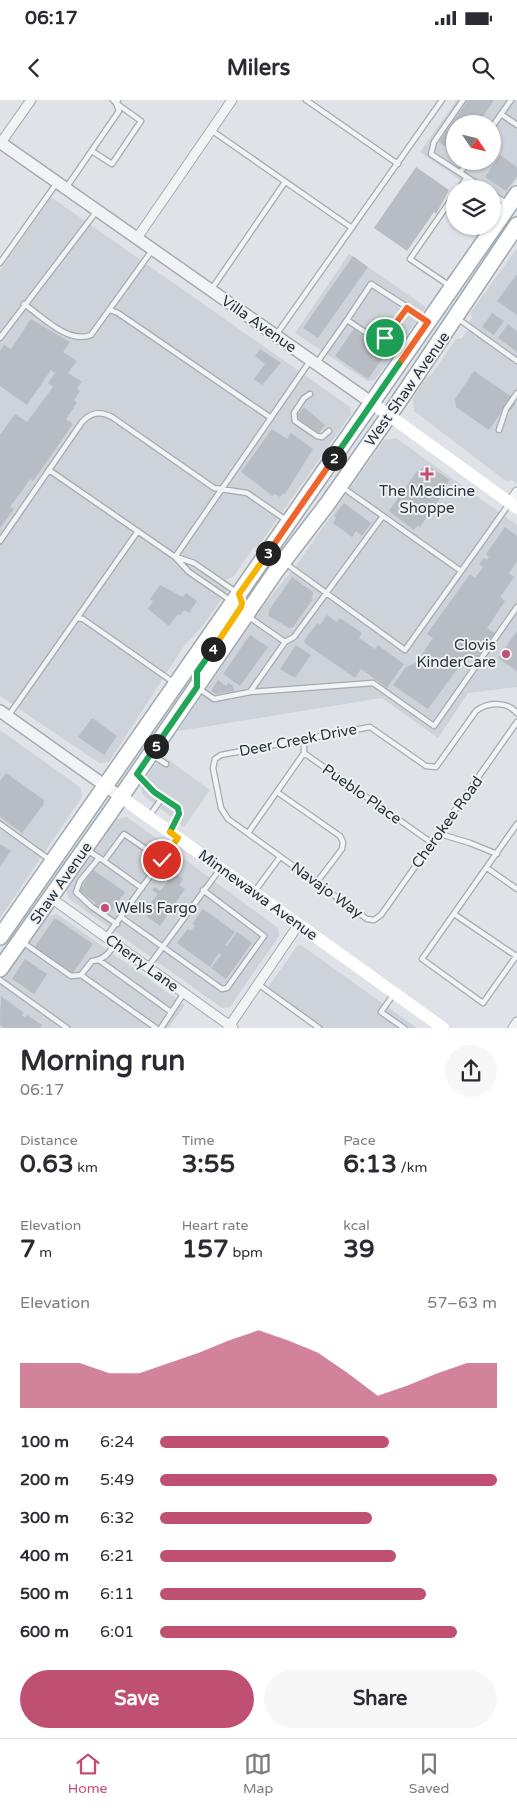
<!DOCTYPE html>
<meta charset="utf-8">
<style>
body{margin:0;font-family:"Varela Round",sans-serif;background:#f7f7f7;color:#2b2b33;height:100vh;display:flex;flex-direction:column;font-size:19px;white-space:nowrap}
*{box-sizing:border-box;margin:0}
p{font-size:16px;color:#7c7c81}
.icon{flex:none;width:28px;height:28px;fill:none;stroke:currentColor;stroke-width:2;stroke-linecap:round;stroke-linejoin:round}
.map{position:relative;height:928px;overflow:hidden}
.drawer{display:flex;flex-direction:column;background:#fff;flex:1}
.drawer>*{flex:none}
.needle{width:32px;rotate:125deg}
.buttons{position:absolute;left:446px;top:15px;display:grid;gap:10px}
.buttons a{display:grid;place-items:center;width:55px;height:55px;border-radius:50%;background:#fff;box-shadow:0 1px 4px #0004;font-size:25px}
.pin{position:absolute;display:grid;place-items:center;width:42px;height:42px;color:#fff;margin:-21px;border:2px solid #fff;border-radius:50%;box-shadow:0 1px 5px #0007}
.km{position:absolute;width:25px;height:25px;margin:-12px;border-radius:50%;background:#222;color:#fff;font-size:14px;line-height:25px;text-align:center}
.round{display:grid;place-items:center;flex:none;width:52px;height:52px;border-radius:26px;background:#f7f7f7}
.head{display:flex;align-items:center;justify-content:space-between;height:85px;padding:0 20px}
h1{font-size:28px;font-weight:700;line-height:38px}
.figures{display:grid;grid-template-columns:repeat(3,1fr);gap:8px;height:85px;padding:5px 20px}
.figures div{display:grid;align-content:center}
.figures b{font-size:25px;font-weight:700}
.figures small{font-size:14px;font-weight:400}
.figures p{font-size:14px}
.chart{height:140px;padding:10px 20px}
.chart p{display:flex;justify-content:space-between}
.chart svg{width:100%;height:90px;margin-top:5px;fill:#c05072;opacity:.7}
.primary-button{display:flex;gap:10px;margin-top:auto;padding:10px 20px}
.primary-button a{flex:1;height:58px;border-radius:30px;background:#c05072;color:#fff;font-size:20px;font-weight:700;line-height:58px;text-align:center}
.primary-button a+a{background:#f7f7f7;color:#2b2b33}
ul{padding:0 20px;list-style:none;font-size:16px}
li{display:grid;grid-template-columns:80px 60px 1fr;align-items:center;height:38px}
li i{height:12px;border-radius:6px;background:#c05072}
.status{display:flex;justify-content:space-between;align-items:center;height:35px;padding:0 25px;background:#fff;direction:ltr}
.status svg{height:14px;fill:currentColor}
header{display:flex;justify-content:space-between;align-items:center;height:65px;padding:0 20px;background:#fff;font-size:22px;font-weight:700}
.tab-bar{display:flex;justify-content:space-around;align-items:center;height:70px;border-top:1px solid #e1e1e2;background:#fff;font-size:14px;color:#7c7c81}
.tab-bar a{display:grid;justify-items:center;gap:2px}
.tab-bar .selected{color:#c05072}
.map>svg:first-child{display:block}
.built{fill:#cdd3d8;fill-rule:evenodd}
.building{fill:#b7bdc3}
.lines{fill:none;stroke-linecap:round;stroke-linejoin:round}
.service-casing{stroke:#a5abb0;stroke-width:7}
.minor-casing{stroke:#a5abb0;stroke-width:11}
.tertiary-casing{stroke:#a5abb0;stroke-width:14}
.primary-casing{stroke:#9fa9b1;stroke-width:18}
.service{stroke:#f1f3f5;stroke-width:4.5}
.minor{stroke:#f1f3f5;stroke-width:9}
.tertiary{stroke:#f1f3f5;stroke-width:11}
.secondary{stroke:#fff;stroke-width:12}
.primary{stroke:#fff;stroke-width:15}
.split-1-casing{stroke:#fff;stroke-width:10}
.split-2-casing{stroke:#fff;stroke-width:10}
.split-3-casing{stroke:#fff;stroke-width:10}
.split-4-casing{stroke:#fff;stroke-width:10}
.split-5-casing{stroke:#fff;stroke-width:10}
.split-6-casing{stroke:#fff;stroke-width:10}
.split-7-casing{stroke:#fff;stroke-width:10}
.split-1{stroke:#f0652b;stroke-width:6}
.split-2{stroke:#22a559;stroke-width:6}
.split-3{stroke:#f0652b;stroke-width:6}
.split-4{stroke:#f5b400;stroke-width:6}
.split-5{stroke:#22a559;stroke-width:6}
.split-6{stroke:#22a559;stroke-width:6}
.split-7{stroke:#f5b400;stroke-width:6}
.poi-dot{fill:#c05072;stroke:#eef2f4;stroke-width:2}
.labels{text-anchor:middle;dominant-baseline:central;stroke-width:4;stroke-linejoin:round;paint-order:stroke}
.street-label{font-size:15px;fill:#29333c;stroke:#eef2f4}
.poi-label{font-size:15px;fill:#29333c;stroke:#eef2f4}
</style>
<div class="status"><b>06:17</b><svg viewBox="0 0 49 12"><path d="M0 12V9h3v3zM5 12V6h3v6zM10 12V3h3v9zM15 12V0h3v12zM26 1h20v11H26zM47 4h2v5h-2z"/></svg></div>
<header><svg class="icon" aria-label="back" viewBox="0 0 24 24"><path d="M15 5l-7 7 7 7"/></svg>Milers<svg class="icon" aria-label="search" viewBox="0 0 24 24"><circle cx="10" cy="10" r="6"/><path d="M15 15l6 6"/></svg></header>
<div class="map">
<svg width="517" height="928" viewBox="0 0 517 928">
<rect width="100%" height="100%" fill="#dfe3e7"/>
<path class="built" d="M457,0H517V79L498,106L493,102L492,89H473L420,52ZM455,24H492V61H455Z
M51,97L350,307L351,314L257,448L254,447L233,477L225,480L231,485L205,523L184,546L109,662L99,663L0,596V170Z
M517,148V384L512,380L506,381L414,311L413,299L425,278L432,274L456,239L462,238L469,228L467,226L472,218L471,212Z
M349,154L426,207L375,280L367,281L295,233Z
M396,338L517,425V587L468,593L438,638L382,598L178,631L259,511L298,463L384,340Z
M0,630L81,688L82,697L0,818Z
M162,655L210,690L184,727L142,694L141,685Z
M127,717L278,828L279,836L230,907L222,908L68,798L67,790L117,719Z
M57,814L185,905L168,928H0V884L48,816Z
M301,845L417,928H323L267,889L297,846Z"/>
<path class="building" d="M468,0H494L478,24H455V53L439,42Z
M500,55L517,67V76L506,91L485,77Z
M416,67L449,90L436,114L434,112L407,151L374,128Z
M353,156L368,167L318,238L303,228Z
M517,174V215L497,201Z
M492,213L504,221L494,235L482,227Z
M31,219L70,242L63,252L77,261L68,273L82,282L77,288L80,291L74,300L77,303L66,319L73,324L33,381L30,379L24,388L10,407L14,409L0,428V335L15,314L27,322L53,287L48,283L55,273L51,270L27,305L0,286V251L4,245L11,249Z
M508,224L517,231V252L498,238Z
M354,229L387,252L368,279L335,256Z
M260,249L281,263L262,285L254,279L265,264L255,256Z
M474,271L512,297L510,299L516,303L510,311L505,307L489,330L456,307L455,299Z
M304,307L325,325L319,333L296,317Z
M272,329L287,339L291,333L313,349L285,394L283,393L280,397L275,394L273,396L241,372Z
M425,364L450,380L442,389L445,391L420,427L418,425L414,430L389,411L417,371L419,372Z
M344,403L371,423L362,436L356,431L352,437L333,423L336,418L334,416Z
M505,427L517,436V461L509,473L514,477L500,497L505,501L487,528L495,533L476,559L469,553L428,609L393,585L406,567L416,563L433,538L427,534L470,474L475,478L483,467L479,464L484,458L487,460L489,457L486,454Z
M292,477L313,492V495L311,498L313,499L293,527L289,528L269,516V510Z
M160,485L183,497L186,493L197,501L189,513L184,510L180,515L178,514L169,526L148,509L153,501L150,499Z
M327,515L337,522L340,518L362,533L359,538L375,549L378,545L404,564L387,588L361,569L355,578L306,544L304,541L317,523L320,525Z
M517,531V571L498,558Z
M250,535L268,547L240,586L223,574Z
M296,545L311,555L295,578L280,569Z
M218,580L226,586L228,583L233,586L234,591L216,594L211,591Z
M92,618L117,636L104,655L78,637Z
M6,673L44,700L43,705L22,733L0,717V681Z
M0,744L11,751L0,766Z
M93,770L125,792L110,813L103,808L101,811L94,806L96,803L79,791Z
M175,773L183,779L179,785L185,789L160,826L145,815V811L158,794L152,790L155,787L160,791Z
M203,809L235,832L225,845L227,846L237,832L252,843L226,879L211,868L221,855L219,853L210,867L177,843L188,829L191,831L195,826L193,824L194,821Z
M55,818L93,844L72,874L34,848Z
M25,859L47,874L34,894L12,879Z
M1,896L24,913L22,915L25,918L27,915L42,925L40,928H4L0,925Z"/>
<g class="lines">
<g class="service-casing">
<path id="service" d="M306,0L398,64
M463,0L434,42L431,54L485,89
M501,14L517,25
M492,27L511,0
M211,30L352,128
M92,51L112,64L141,21L116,3L118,0
M460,73L468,61
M66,88L119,11L116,3L113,0
M459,89L467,77
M492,94L506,103
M0,163L56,84
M450,186L410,159L455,94
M211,190L285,82
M24,204C43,217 68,244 91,235L153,149
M110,210L118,213L271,318
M457,218L517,261
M347,220L371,184L407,207
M276,235L442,0
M0,238L96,112
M316,264L347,220L377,240L385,238L407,207L425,220
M310,294L304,298L294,313L295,321L317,336L322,337L329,331
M499,330L506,309L517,293
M49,370L175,457L189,472L230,500
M342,387L461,471
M0,441L82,322C91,312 100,311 112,317L214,388L247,393L286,420
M175,457L310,261
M176,457L194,463L236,492
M285,463L405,550L509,404
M249,517L285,542
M77,518L83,519L173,582
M198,588L214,599L250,592L373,583L434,626L517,507
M250,592L285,542L294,537L383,416
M517,613C507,601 488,602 476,611L436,667L426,666L370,627L221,655L215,659L213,668L221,708L228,719L367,819L374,820L381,815L517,622
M9,615L138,431
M304,640V653L432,743
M152,655L166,664
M138,675L154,692L178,708L179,714L169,730
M277,692L340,736L343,742L342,749L317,782
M150,715L162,698
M0,724L50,760
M517,724L422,859L483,903L517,855
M248,733L304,653
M440,734L470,743L497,754
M87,750L101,759
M99,758L80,781L76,792L92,807L117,824
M487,768L517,789
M142,788L104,761L124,734L162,760
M255,791L280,757
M454,814L516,856
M121,817L222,889L227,888L264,836L203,790
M106,837L177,739
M21,841L71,876L81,875L92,861C104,860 109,853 115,844
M99,860L171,912
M148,867L220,769
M81,875L156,928
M0,880L67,928
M258,884L319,928
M393,895L381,912L404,928
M161,928L184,893"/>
</g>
<g class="minor-casing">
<path id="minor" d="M0,44L31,0
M137,138L232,0
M510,402L517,392
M51,798L233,928
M228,928L299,824
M513,928L517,922"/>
</g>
<g class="tertiary-casing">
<path id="tertiary" d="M1,43L372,303
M0,611L121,697"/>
</g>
<g class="primary-casing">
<path id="primary" d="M0,837L517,94
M0,869L112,710L276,471L328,403L401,298L517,125"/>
</g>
<use href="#service" class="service"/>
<use href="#minor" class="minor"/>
<use href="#tertiary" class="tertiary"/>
<path class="secondary" d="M372,303L517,408
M121,697L443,928"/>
<use href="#primary" class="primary"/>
</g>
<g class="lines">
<g class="split-1-casing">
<path id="split-1" d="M385,238L407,208L428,222L399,264"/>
</g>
<g class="split-2-casing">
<path id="split-2" d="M334,358L399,264"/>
</g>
<g class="split-3-casing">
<path id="split-3" d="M268,453L334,358"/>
</g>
<g class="split-4-casing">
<path id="split-4" d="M213,549L241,507L242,503L239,494L268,453"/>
</g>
<g class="split-5-casing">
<path id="split-5" d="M156,646L197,587V572L213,549"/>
</g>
<g class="split-6-casing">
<path id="split-6" d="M156,646L137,674L154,692L178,708L179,714L170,732"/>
</g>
<g class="split-7-casing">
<path id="split-7" d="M162,760L178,738L170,732"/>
</g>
<use href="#split-1" class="split-1"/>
<use href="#split-2" class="split-2"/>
<use href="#split-3" class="split-3"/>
<use href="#split-4" class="split-4"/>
<use href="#split-5" class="split-5"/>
<use href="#split-6" class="split-6"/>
<use href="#split-7" class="split-7"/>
</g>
<g class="poi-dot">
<path d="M424.5 366.5h5v5h5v5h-5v5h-5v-5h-5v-5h5z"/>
<circle cx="506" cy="554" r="5"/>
<circle cx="105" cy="808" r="5"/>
</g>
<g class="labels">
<g class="street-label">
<text transform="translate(259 224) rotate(35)">Villa Avenue</text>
<text transform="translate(407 289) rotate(-55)">West Shaw Avenue</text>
<text transform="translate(298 640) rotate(-11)">Deer Creek Drive</text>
<text transform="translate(362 694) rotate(35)">Pueblo Place</text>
<text transform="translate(447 722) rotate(-54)">Cherokee Road</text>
<text transform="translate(61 783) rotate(-55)">Shaw Avenue</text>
<text transform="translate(327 790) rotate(36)">Navajo Way</text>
<text transform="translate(258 795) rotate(36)">Minnewawa Avenue</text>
<text transform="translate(142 863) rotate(36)">Cherry Lane</text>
</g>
<g class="poi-label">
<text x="427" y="391">The Medicine<tspan x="427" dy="17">Shoppe</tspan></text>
<text x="496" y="545" text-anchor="end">Clovis<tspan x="496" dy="17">KinderCare</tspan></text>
<text x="115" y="808" text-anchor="start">Wells Fargo</text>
</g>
</g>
</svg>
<div class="buttons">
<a><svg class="needle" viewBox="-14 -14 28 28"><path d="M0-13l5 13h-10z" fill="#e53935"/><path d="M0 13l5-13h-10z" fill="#7c7c81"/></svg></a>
<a><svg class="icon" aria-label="layers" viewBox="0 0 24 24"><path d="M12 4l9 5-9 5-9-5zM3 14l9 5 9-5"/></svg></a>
</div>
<div class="pin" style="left:385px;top:238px;background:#1e9e55"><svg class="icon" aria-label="arrive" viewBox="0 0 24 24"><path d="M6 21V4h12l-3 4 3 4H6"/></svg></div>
<div class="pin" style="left:162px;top:760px;background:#d93025"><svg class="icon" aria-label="check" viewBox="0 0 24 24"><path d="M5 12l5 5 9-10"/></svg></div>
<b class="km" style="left:334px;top:358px">2</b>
<b class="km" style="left:268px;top:453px">3</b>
<b class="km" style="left:213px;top:549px">4</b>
<b class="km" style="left:156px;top:646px">5</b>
</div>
<section class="drawer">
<div class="head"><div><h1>Morning run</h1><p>06:17</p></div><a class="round"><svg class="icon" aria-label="share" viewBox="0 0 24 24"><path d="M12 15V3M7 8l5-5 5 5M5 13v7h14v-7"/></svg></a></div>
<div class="figures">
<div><p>Distance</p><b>0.63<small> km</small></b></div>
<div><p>Time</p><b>3:55</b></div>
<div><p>Pace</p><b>6:13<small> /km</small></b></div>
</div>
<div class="figures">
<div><p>Elevation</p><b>7<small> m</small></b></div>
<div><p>Heart rate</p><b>157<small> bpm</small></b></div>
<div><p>kcal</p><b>39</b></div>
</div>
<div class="chart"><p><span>Elevation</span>57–63 m</p>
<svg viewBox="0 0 160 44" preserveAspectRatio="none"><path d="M0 44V22L10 22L20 22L30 27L40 27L50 22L60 17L70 11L80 6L90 11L100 17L110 27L120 38L130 33L140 27L150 22L160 22V44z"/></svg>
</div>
<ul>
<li><b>100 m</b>6:24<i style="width:68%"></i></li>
<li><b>200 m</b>5:49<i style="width:100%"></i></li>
<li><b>300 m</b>6:32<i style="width:63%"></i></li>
<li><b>400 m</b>6:21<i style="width:70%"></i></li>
<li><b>500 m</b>6:11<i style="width:79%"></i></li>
<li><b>600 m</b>6:01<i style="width:88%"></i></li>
</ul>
<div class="primary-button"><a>Save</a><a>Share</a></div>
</section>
<nav class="tab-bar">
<a class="selected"><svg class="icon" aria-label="home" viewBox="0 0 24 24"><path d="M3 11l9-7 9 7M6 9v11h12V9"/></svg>Home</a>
<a><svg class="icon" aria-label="map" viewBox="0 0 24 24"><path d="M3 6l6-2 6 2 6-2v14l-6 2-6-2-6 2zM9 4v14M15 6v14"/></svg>Map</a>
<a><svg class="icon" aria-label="saved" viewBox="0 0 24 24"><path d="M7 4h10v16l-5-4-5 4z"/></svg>Saved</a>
</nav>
